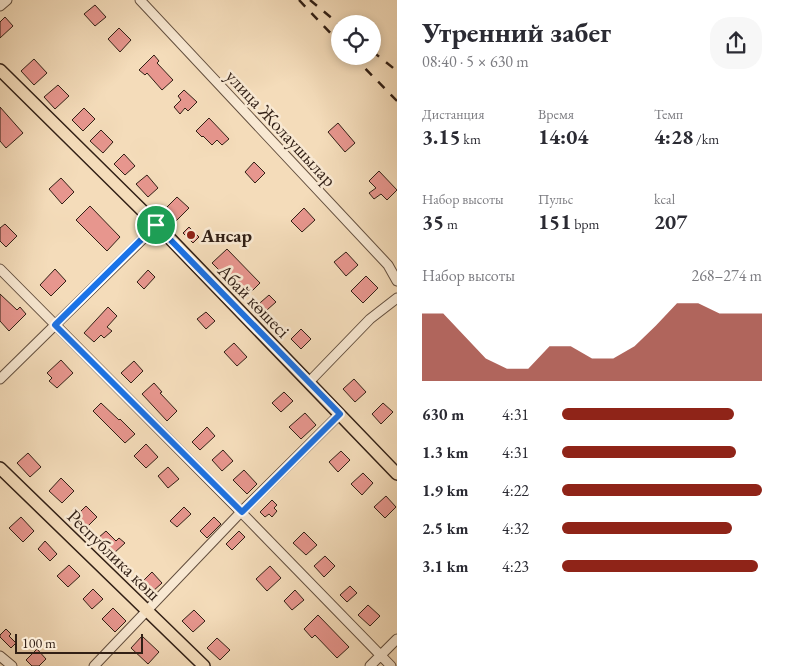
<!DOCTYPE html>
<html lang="ru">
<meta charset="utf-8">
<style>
body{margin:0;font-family:"EB Garamond",serif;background:#f7f7f7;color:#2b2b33;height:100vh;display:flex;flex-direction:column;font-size:19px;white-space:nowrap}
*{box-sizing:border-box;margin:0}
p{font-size:16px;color:#7c7c81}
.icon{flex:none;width:28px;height:28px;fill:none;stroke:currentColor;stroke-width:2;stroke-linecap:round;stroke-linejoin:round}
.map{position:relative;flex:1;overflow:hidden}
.drawer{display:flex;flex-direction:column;background:#fff;width:390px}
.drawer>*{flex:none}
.buttons{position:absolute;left:331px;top:15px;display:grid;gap:10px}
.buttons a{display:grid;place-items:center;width:50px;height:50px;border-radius:50%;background:#fff;box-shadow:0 2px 8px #0003;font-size:25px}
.scale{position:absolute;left:15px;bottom:12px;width:128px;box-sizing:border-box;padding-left:5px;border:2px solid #311f15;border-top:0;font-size:14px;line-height:18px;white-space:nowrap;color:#311f15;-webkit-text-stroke:4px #f8e8d2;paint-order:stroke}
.pin{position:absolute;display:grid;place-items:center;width:42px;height:42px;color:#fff;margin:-21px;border:2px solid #fff;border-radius:50%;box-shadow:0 1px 5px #0007}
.round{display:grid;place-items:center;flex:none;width:52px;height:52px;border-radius:20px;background:#f7f7f7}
.headline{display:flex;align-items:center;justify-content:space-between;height:85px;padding:0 25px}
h1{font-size:28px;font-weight:700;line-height:38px}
.metrics{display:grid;grid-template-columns:repeat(3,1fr);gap:8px;height:85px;padding:5px 25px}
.metrics div{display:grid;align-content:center}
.metrics b{font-size:21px;font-weight:700}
.metrics small{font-size:14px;font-weight:400}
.metrics p{font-size:14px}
.chart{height:140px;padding:10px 25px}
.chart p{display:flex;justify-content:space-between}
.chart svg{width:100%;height:90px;margin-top:5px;fill:#8f2418;opacity:.7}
ul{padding:0 25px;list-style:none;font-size:16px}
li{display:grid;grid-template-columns:80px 60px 1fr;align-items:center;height:38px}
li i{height:12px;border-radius:6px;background:#8f2418}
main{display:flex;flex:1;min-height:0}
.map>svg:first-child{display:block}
.building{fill:#e7968e;stroke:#311f15}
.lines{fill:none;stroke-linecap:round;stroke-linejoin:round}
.minor-casing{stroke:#624e3e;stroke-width:11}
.major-casing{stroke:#311f15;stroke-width:14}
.minor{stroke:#f8e8d2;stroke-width:9}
.major{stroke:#f4dcba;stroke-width:11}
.rail{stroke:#311f15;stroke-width:2.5;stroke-dasharray:9 9;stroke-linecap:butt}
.route-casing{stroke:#fff;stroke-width:10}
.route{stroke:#1a73e8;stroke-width:6}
.poi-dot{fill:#8f2418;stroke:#f8e8d2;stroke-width:2}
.labels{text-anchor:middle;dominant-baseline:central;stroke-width:5;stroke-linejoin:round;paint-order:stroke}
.street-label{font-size:19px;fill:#311f15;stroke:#f8e8d2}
.poi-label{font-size:19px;font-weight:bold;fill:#311f15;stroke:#f8e8d2;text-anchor:start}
</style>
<main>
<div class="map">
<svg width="397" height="666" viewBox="0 0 397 666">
<rect width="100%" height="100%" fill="#f4dcba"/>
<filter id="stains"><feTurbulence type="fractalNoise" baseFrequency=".004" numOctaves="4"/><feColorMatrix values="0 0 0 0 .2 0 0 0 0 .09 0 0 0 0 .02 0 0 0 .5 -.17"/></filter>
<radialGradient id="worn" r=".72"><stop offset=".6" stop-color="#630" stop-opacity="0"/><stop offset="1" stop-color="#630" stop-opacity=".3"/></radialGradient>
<path class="building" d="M95,5L106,17L95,26L84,14Z
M5,17L13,26L0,38V22Z
M119,28L131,40L120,52L108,39Z
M154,55L159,61L157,63L173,80L162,90L147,73L145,75L139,70Z
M34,59L47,73L34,85L21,71Z
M58,85L69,96L55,109L44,97Z
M184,90L197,102L188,111L185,108L180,114L174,107L181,100L178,96Z
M0,107L23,133L6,148L0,141Z
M84,108L95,119L83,131L72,120Z
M209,118L229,139L222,145L217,140L212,145L203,136L202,137L196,131Z
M338,123L355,143L345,152L328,132Z
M101,130L113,142L103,153L90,141Z
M124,154L135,166L125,175L114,164Z
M254,162L265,173L255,183L245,172Z
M379,171L397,190L387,200L381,194L374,199L369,193L376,188L369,181Z
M147,175L158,188L148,197L136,184Z
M61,178L74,192L62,204L49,189Z
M177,197L189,208L174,223L162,212Z
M90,206L120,237L107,251L76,220Z
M304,208L315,220L302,232L291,221Z
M5,224L17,236L6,247L0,241V228Z
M189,227L199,237L193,243L183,233Z
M227,249L260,283L246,297L212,263Z
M346,252L358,265L346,276L334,262Z
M55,269L66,281L51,296L40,285Z
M148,270L155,277L144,289L137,282Z
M366,276L378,288L363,303L351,291Z
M0,294L17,310L20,307L26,314L9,331L0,321Z
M269,295L276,302L259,317L253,309Z
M108,307L117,316L107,327L112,331L104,338L101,335L94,342L84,333Z
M206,312L215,321L206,329L197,319Z
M301,329L311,339L301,349L291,339Z
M234,343L247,357L237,366L224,352Z
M61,360L73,373L57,388L49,381L52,378L47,373Z
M134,361L143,371L131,383L121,373Z
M354,379L366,392L355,402L343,389Z
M154,383L162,392L160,393L177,411L167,421L142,394Z
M284,392L293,401L281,412L272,403Z
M101,403L119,420L120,419L135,434L125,443L93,411Z
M383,403L393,412L381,424L372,414Z
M305,413L316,425L301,439L289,427Z
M207,427L215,436L200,450L192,442Z
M146,444L158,457L146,468L134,456Z
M223,450L233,461L222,471L212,460Z
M341,451L350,460L338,472L329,462Z
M28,453L41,467L30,477L17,463Z
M168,467L179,479L168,488L158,476Z
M244,470L257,484L247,494L233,480Z
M363,473L373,483L362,495L351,484Z
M61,478L74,491L62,503L49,491Z
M386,496L396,507L385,518L374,507Z
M272,500L277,505L274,508L277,511L272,517L269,514L265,517L260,512Z
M86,506L97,517L86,528L75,517Z
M184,507L191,514L177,527L170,521Z
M21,517L34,531L23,542L9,528Z
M214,517L221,524L207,538L200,531Z
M106,531L116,541L119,538L125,543L113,554L98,538Z
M239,531L245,537L232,550L226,544Z
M304,532L317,545L306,555L293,543Z
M45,541L57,554L50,561L38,549Z
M325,556L335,566L324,577L314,566Z
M69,565L80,576L68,587L57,576Z
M270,566L281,578L267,591L256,579Z
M152,572L162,583L152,592L142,582Z
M350,586L357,593L347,602L340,595Z
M93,589L103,599L92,609L83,599Z
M295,590L304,600L292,610L284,601Z
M368,605L380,616L370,626L358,615Z
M113,608L126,621L115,632L102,619Z
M194,610L205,621L193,632L182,621Z
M318,615L349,647L337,658L315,635L312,638L304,629Z
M6,629L11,634L9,636L16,643L11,648L0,637V635Z
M142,636L159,652L148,664L131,648Z
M217,638L230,650L220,660L207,648Z
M37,649L46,659L39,666H32L26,660Z"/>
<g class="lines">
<g class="minor-casing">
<path id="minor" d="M140,0L388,265L397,281
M0,6L7,0
M0,269L241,512L391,666
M0,379L157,225
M309,382L370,319L397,298
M0,656L12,666
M94,666L241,512L340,414
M370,666L397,639"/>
</g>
<g class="major-casing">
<path id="major" d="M0,70L157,225L397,474
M0,468L204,666"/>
</g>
<use href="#minor" class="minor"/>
<use href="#major" class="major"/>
<path class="rail" d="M299,0L340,43
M310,0L340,25
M372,51L397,71
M353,56L397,101"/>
</g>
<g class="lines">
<g class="route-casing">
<path id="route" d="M156,225L340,414L242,512L55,325Z"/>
</g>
<use href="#route" class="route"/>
</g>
<circle class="poi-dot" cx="191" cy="235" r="5"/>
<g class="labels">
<g class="street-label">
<text transform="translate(281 128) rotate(47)">улица Жолаушылар</text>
<text transform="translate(254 301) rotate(46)">Абай көшесі</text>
<text transform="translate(114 555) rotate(44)">Республика көш</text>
</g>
<g class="poi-label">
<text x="201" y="235">Ансар</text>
</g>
</g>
<rect width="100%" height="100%" filter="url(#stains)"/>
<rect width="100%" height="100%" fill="url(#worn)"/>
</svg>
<div class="buttons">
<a><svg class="icon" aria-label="locate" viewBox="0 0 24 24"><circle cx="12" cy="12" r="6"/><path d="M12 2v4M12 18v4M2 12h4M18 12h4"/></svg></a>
</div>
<div class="scale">100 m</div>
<div class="pin" style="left:156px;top:225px;background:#1e9e55"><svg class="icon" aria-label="arrive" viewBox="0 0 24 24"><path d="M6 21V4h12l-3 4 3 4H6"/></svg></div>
</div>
<section class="drawer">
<div class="headline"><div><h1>Утренний забег</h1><p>08:40 · 5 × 630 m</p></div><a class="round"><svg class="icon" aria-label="share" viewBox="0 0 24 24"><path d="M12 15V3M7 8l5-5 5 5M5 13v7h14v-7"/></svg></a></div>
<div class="metrics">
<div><p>Дистанция</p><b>3.15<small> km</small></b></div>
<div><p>Время</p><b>14:04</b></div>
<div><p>Темп</p><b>4:28<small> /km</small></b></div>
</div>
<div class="metrics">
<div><p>Набор высоты</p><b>35<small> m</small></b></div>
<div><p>Пульс</p><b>151<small> bpm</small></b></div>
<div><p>kcal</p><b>207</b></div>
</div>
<div class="chart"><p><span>Набор высоты</span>268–274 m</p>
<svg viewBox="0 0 160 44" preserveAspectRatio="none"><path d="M0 44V11L10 11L20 22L30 33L40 38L50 38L60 27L70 27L80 33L90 33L100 27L110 17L120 6L130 6L140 11L150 11L160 11V44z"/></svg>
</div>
<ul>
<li><b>630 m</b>4:31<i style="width:86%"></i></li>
<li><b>1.3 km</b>4:31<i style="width:87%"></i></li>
<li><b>1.9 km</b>4:22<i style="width:100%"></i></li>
<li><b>2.5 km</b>4:32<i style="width:85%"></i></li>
<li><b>3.1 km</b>4:23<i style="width:98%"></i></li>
</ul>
</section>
</main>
